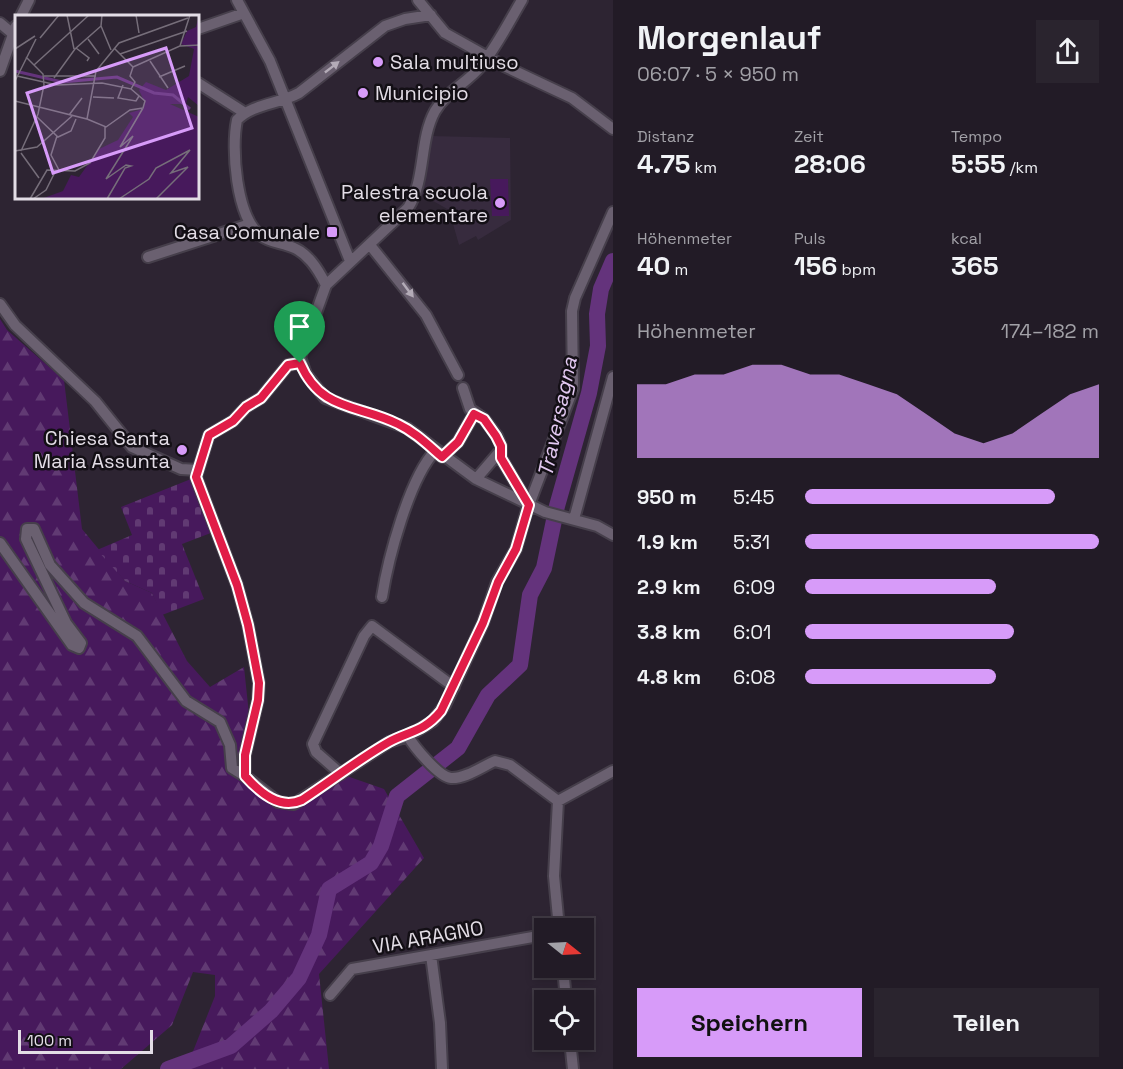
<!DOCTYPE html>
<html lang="de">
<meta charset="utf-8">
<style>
body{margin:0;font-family:"Space Grotesk",sans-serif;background:#2a242e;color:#f1f3f6;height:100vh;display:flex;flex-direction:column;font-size:22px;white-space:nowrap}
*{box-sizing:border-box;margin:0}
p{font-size:20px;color:#a2a1a7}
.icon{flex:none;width:33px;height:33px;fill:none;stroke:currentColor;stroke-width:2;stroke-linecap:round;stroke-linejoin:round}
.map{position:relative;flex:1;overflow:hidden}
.panel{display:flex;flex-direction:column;background:#221b26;width:510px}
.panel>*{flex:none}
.needle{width:39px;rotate:108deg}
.fabs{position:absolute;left:534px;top:918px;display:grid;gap:12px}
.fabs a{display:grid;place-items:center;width:60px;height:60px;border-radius:0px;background:#221b26;box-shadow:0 3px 9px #0003,0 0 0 2px #3f3943;font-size:30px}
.scale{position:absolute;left:18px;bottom:15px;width:135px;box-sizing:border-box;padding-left:6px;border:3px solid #e3dde6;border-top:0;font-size:16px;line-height:21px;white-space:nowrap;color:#e3dde6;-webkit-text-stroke:4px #130f15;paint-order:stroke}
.pin{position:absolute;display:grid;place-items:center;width:51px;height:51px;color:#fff;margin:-62px -26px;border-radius:50% 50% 50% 0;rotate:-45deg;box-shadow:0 0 6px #0007}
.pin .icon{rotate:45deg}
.round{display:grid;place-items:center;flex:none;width:63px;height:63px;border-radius:0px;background:#2a242e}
.head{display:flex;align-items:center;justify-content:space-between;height:102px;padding:0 24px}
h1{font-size:33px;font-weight:800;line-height:45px}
.stats{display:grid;grid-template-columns:repeat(3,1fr);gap:9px;height:102px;padding:6px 24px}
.stats div{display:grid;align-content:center}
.stats b{font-size:26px;font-weight:800}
.stats small{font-size:16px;font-weight:400}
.stats p{font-size:16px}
.chart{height:168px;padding:12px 24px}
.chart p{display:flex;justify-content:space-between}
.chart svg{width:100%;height:108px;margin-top:6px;fill:#d79bf9;opacity:.7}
.cta{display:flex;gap:12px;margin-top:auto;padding:12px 24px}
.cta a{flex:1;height:69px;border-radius:0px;background:#d79bf9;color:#111;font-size:24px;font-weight:800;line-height:69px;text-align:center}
.cta a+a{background:#2a242e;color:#f1f3f6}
ul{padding:0 24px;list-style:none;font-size:20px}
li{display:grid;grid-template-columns:96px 72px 1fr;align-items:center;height:45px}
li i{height:15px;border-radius:8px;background:#d79bf9}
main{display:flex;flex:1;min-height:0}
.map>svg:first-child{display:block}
.built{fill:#372b3e}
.forest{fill:url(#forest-firs)}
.cemetery{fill:url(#cemetery-stones)}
.pitch{fill:#47195c}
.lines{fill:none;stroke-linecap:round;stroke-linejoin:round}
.river{stroke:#64337c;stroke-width:16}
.minor-casing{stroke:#463f4b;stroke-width:14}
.minor{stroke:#6a6070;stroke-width:10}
.oneway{fill:#b3abb7}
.route-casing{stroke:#fff;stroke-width:12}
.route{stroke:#e11d48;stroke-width:8}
.poi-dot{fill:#d79bf9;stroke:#130f15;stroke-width:2}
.labels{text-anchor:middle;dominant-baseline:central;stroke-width:5;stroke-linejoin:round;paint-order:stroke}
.poi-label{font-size:20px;fill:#e3dde6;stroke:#130f15;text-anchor:end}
.street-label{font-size:20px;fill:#e3dde6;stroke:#130f15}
.water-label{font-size:21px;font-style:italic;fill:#e3c9f2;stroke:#130f15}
.inset-river{fill:none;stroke:#64337c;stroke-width:3}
.inset-road{fill:none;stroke:#766e7a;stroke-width:1.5}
.view{fill:#d79bf9;fill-opacity:0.15;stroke:#d79bf9;stroke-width:3}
.inset-edge{fill:none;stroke:#e3dde6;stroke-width:3}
</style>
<main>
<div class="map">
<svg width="613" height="1069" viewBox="0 0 613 1069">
<defs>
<pattern id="forest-firs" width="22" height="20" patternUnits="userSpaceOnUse" patternTransform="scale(1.5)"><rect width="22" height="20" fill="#47195c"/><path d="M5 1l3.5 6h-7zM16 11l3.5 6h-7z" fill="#613a73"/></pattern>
<pattern id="cemetery-stones" width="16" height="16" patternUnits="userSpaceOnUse" patternTransform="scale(1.5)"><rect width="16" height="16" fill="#47195c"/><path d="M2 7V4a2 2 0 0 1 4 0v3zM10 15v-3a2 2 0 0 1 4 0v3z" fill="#613a73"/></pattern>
</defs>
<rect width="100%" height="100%" fill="#2d2432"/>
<path class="built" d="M431,136L510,138L511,220L478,240L476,236L459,245L449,210L419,193Z"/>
<path class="forest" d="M0,319L7,330L64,380L82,529L125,581L152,593L187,661L210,687L244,667L250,724L244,771L282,804L341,774L384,789L424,858L319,974L329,1069H186L215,996V975L193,972L172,1025L121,1069H0Z"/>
<path class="cemetery" d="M196,477L216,531L182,544L204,599L162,615L152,593L125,581L97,550L132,535L121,507Z"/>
<path class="pitch" d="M490,179H508L509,216H492Z"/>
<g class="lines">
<path class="river" d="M168,1069L231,1046L271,1011L299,978L319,935L329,889L371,863L381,846L397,796L458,748L488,695L520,665L530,595L544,568L557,506L589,393L598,346L597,314L601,289L613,261"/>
<g class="minor-casing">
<path id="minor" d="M237,0L270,61L350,261
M418,0L445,33L504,66L572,98L613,129
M522,0C509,22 497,46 481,66C467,83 446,92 435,111C419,140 426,180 408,208L326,285L300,357L306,374L325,398L407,428L476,479L545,512L597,526L613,535
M21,16L29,0
M0,23L13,34
M198,29L244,13
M0,71L16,26
M198,83L245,113
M370,245L426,315L458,375
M148,257L250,224
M326,285C318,269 307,251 289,246C278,242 269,242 260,235C236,216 231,148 237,120C252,104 279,104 299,93L385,26L405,19L431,15
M0,304L15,325L95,401L132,447L181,469L198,470
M300,363L288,365L261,398L246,407L233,421L209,435L196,477L237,585L248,625L259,683L258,700L245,755V776L278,802L294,804L389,742L408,736
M463,388L470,409L484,419L497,436L501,446V458L529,505
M442,457L458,442L474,414
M476,479L501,450
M574,519L613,377
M0,543L72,645L79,648L81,643L66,623L26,539L27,529H34L50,565L84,603L137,636L186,701L220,722L230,745L232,768L245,776
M382,597C388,559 409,479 435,451
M341,774L316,752L313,744L364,636L372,626L454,687
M558,801L510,765L495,761C483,766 465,779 451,778C439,777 414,747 408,736L433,721L445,705L483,623L497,582L516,549L527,510L573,389L572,311L575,298L613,212
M558,801L554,876L559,928
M558,801L613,771
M431,955L440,1023L442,1069
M563,968L566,1000
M330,995L352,969L544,935
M570,1040L573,1069"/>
</g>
<use href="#minor" class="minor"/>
</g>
<defs><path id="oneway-solid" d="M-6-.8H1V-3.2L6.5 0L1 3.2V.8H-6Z" transform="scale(1.5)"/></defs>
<g class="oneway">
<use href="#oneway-solid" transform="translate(332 67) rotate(-38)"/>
<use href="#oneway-solid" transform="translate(408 290) rotate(53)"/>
</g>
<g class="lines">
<g class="route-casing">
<path id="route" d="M300,363C321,412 358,404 398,424C415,432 428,445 442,457L458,442L474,414L484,419L496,436L501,446V458L529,505L516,549L498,582L483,623L441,711C424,732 409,731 389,742C359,759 331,781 302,800C280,810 260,793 245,776V755L258,700L259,683L248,625L237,585L196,477L209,435L233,421L246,407L261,398L288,365Z"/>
</g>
<use href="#route" class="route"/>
</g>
<g class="poi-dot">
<circle cx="378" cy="62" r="6"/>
<circle cx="363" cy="93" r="6"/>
<circle cx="500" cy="203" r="6"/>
<rect x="326" y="226" width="12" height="12" rx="3"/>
<circle cx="182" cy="450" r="6"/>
</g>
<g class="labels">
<g class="poi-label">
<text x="390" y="62" text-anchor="start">Sala multiuso</text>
<text x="375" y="93" text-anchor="start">Municipio</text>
<text x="488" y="192">Palestra scuola<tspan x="488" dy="23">elementare</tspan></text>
<text x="320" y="232">Casa Comunale</text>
<text x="170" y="438">Chiesa Santa<tspan x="170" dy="23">Maria Assunta</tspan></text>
</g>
<g class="street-label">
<text transform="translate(428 937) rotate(-10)">VIA ARAGNO</text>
</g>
<g class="water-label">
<text transform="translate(557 417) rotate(-78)">Traversagna</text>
</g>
</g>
<g transform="translate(15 15)">
<rect width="184" height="184" fill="#2d2432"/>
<path d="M184,0V91L173,82L171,89H155L184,102V184H26L48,176L56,160L64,162L84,134L103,125L118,102L114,98L128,94L130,88L124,75L131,67L151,75L174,61L179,34L166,29L172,16L181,12Z" fill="#47195c"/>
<path class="inset-river" d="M0,56L47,67L102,62L139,78L158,80L175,94"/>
<path class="inset-road" d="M52,0L59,34M87,0L86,11L96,35M121,0L124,18M25,23L44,0M73,24L84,39M165,31L185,30M61,33L74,43L72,46M99,33L118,52M0,34L20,21M105,39L172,16M135,46L153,73M19,50L74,0M118,52L165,31L175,0M2,61L42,70L87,68L116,74L120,67L115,61L118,52M29,61H81M144,62L170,51M39,63L60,34L86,11M0,66L21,24M108,70L103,83L121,86L124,81M78,82L99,83M0,86L72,104L81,56L104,28L173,3M54,100L67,83M22,102L43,122L56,116L61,104M72,104L91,112L115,95L128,93L130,86L116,74M42,121L36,140L44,155M0,136L22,132L57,101M6,136L23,99L29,70L28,59L11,42M6,138L24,163M15,184L32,155L60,156L75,148L90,123V112M18,184L31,175L41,155M92,184L110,153L116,151L111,150L91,164L118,121L105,132L128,93M104,184L134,164L141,153L175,135L156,158L173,152L141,184"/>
<path class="view" d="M151,33L177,113L38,158L12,78Z"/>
<rect width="184" height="184" class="inset-edge"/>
</g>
</svg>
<div class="fabs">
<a><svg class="needle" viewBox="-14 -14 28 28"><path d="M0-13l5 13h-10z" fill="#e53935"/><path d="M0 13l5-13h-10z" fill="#a2a1a7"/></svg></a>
<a><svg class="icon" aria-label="locate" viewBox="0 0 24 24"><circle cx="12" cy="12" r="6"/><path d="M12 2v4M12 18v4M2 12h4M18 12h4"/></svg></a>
</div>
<div class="scale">100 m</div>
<div class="pin" style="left:300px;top:363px;background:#1e9e55"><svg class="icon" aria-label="arrive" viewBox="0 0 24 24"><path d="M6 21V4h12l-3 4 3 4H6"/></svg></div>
</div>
<section class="panel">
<div class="head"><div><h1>Morgenlauf</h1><p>06:07 · 5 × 950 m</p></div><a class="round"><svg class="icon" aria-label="share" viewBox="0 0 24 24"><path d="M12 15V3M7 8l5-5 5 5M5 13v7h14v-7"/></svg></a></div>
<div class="stats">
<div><p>Distanz</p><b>4.75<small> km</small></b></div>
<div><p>Zeit</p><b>28:06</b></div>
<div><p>Tempo</p><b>5:55<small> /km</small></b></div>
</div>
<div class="stats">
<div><p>Höhenmeter</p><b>40<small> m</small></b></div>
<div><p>Puls</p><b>156<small> bpm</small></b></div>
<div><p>kcal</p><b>365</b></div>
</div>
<div class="chart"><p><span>Höhenmeter</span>174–182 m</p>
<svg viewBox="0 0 160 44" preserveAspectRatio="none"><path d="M0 44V14L10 14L20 10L30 10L40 6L50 6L60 10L70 10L80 14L90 18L100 26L110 34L120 38L130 34L140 26L150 18L160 14V44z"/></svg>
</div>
<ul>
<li><b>950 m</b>5:45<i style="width:85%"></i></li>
<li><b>1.9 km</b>5:31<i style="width:100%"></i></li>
<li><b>2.9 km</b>6:09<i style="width:65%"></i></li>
<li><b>3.8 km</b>6:01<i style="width:71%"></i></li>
<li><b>4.8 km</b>6:08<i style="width:65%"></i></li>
</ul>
<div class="cta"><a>Speichern</a><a>Teilen</a></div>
</section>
</main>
